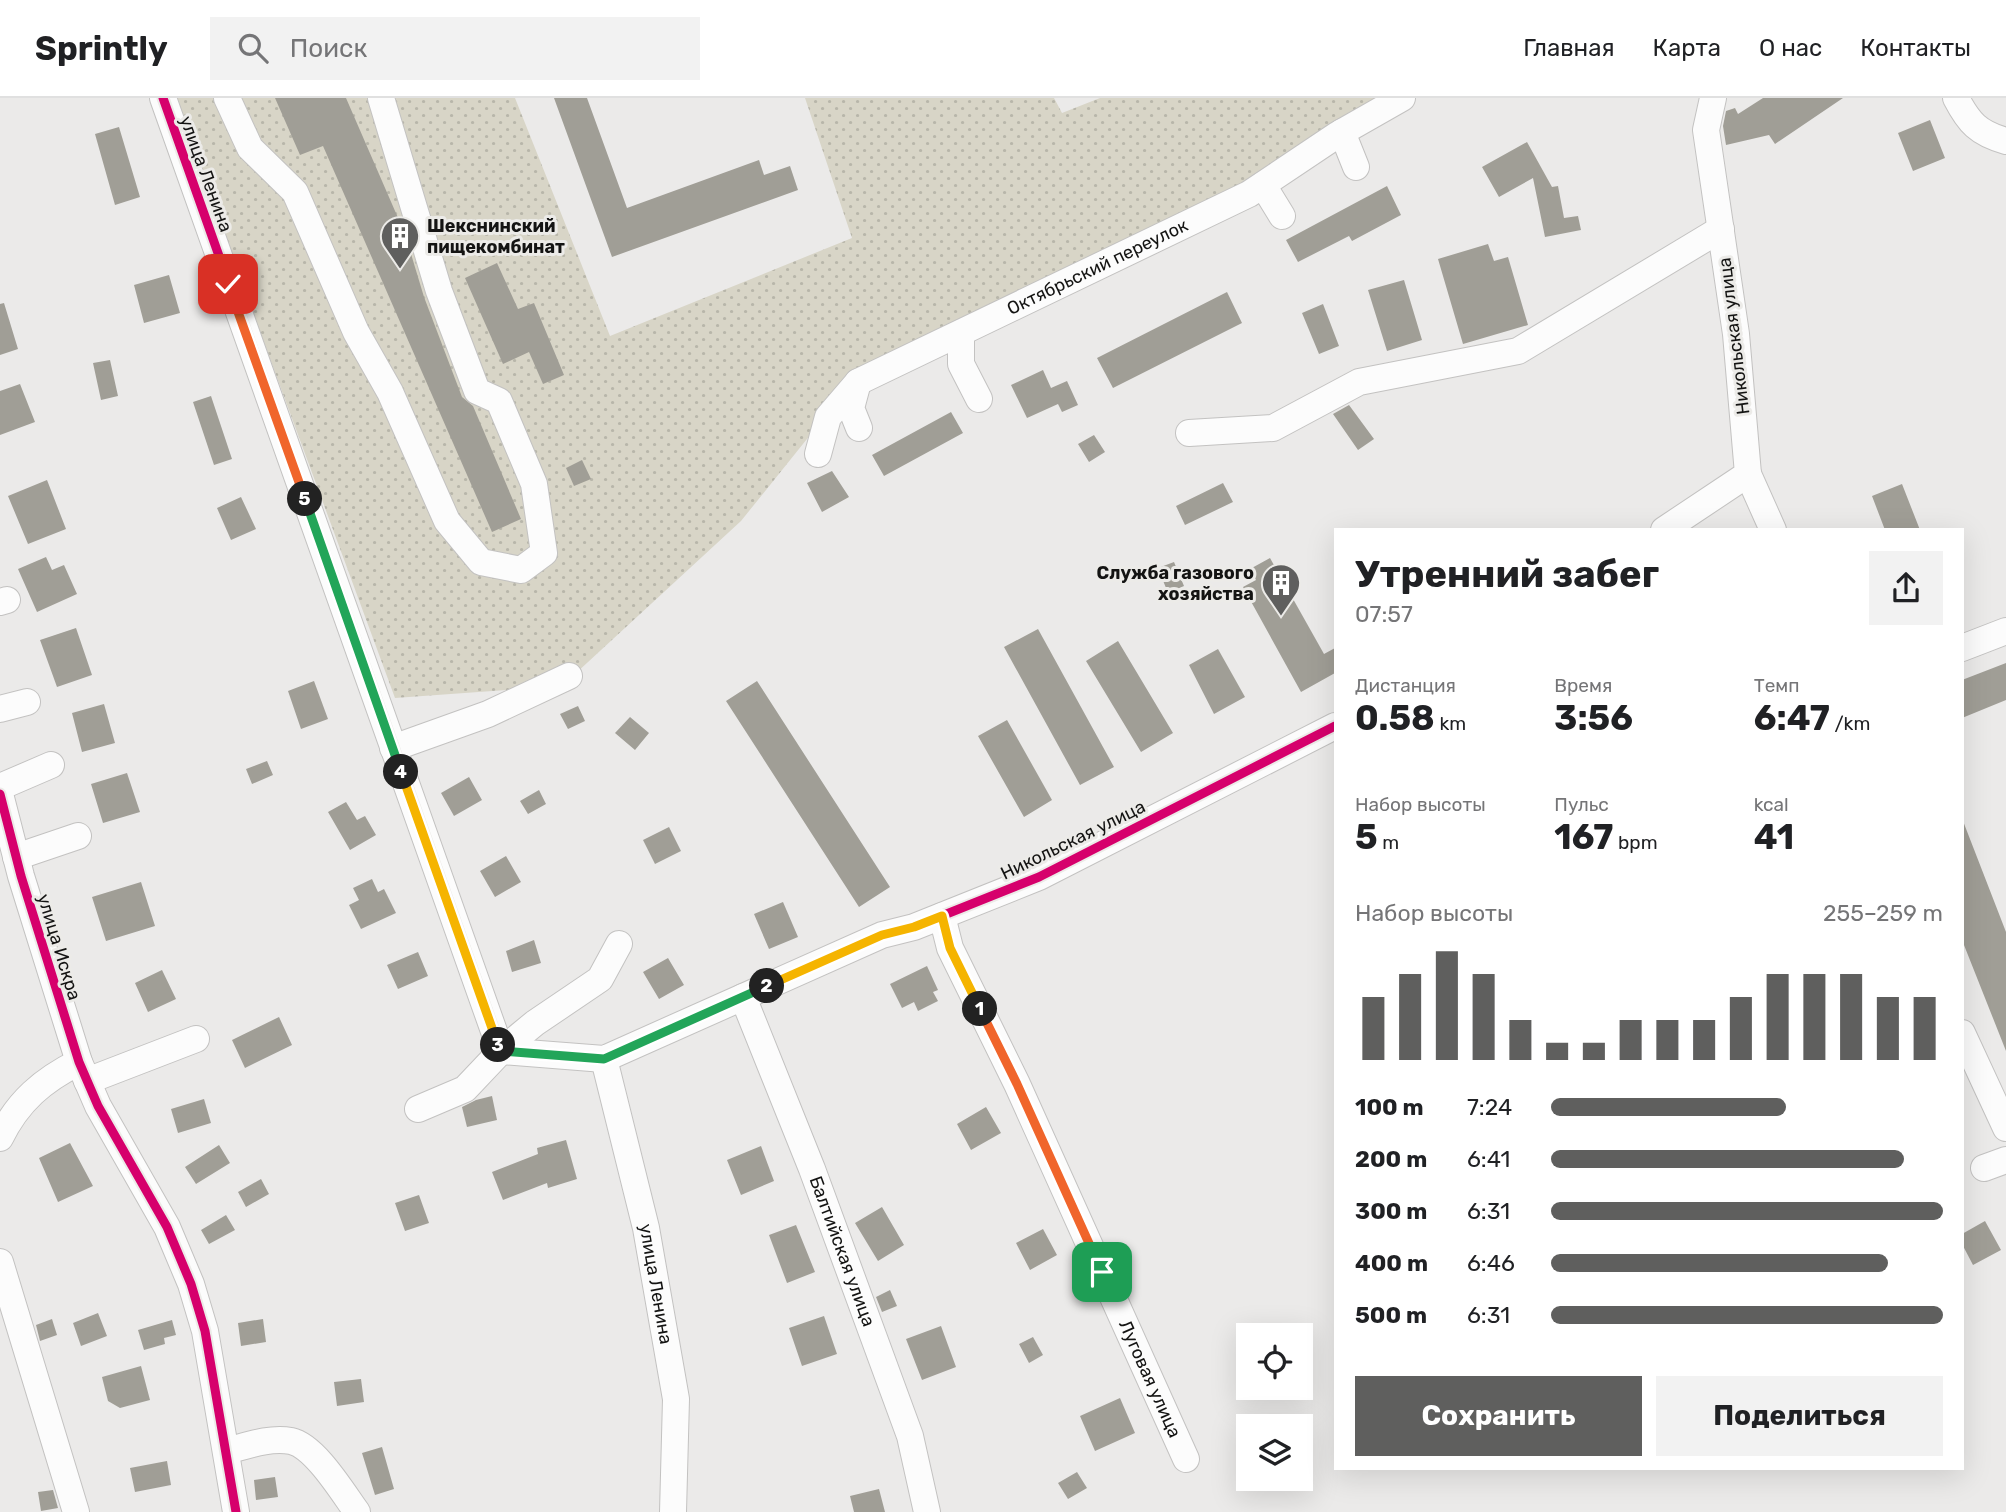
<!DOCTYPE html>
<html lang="ru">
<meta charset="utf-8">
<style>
body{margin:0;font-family:Rubik,sans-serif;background:#f2f2f2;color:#202124;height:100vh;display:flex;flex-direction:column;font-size:26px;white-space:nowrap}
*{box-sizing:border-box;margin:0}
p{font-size:23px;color:#757577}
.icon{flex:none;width:38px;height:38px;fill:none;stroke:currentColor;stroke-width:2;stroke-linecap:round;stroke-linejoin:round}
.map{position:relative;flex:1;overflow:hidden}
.panel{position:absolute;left:1334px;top:430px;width:630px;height:942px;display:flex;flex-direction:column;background:#fff;border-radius:0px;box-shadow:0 7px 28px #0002}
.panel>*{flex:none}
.tools{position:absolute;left:1236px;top:1225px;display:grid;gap:14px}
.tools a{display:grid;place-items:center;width:77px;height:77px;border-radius:0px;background:#fff;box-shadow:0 7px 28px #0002;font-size:35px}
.pin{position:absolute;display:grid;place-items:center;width:60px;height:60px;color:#fff;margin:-30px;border-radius:14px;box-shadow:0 4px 10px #0006}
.km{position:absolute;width:35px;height:35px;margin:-18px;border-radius:50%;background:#222;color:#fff;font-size:19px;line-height:35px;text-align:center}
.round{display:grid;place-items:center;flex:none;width:74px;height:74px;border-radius:0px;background:#f2f2f2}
.head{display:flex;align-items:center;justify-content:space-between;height:119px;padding:0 21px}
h1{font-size:38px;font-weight:700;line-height:52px}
.metrics{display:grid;grid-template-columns:repeat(3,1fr);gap:10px;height:119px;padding:7px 21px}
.metrics div{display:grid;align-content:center}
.metrics b{font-size:35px;font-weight:700}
.metrics small{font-size:19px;font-weight:400}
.metrics p{font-size:19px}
.chart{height:196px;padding:14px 21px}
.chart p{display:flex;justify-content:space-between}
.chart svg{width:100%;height:126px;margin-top:7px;stroke:#5f5f5e;stroke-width:6}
.button{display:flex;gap:14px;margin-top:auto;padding:14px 21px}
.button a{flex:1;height:80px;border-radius:0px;background:#5f5f5e;color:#fff;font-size:28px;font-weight:700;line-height:80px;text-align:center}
.button a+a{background:#f2f2f2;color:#202124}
ul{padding:0 21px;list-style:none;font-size:23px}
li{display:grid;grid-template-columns:112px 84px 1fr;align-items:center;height:52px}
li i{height:18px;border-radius:9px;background:#5f5f5e}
header{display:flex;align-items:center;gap:42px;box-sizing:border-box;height:98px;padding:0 35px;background:#fff;border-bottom:2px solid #e0e0e0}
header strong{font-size:33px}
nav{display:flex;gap:38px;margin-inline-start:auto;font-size:24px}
.search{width:490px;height:63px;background:#f2f2f2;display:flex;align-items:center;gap:18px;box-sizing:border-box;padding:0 24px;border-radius:0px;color:#757577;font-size:26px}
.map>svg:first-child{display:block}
.grass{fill:url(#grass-dots)}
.building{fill:#a09e96}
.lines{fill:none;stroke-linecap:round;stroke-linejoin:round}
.minor-casing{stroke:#c3c2c1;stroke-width:28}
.minor{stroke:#fcfcfc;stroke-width:26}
.cycleway-casing{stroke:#ecebe8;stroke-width:13}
.cycleway{stroke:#d6006c;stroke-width:9}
.split-1-casing{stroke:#fff;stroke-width:14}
.split-2-casing{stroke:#fff;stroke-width:14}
.split-3-casing{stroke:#fff;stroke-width:14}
.split-4-casing{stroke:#fff;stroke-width:14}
.split-5-casing{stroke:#fff;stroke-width:14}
.split-6-casing{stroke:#fff;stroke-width:14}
.split-1{stroke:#f0652b;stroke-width:9}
.split-2{stroke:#f5b400;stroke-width:9}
.split-3{stroke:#22a559;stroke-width:9}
.split-4{stroke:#f5b400;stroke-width:9}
.split-5{stroke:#22a559;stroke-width:9}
.split-6{stroke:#f0652b;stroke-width:9}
.labels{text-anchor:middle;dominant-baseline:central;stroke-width:6;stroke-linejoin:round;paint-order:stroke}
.street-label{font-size:18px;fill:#141413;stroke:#ecebe8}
.poi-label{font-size:18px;font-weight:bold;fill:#141413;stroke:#ecebe8;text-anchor:start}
</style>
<header>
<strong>Sprintly</strong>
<div class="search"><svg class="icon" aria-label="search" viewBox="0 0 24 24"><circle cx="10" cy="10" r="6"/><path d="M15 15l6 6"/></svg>Поиск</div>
<nav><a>Главная</a><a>Карта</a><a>О нас</a><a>Контакты</a></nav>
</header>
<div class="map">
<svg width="2006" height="1414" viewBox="0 0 2006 1414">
<defs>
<pattern id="grass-dots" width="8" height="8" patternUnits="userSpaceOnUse" patternTransform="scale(1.75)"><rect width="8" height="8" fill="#d8d5c7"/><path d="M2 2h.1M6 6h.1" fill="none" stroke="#b8b6aa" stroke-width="1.8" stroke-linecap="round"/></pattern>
</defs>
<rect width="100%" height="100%" fill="#ebeae9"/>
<path class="grass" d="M174,0H515L610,238L852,140L805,0H1054L1062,15L1100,0H1385L1286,64L952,234L815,331L741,423L562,588L395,600Z"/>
<path class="building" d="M275,0H346L405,136L424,199L462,299L473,308L521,421L492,434L323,48L300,57Z
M554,0H587L627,110L759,62L764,77L790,68L798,92L612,159Z
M1763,0H1843L1775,46L1769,37L1726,47L1723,28L1726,13L1735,10L1738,16Z
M1930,22L1945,60L1913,73L1898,35Z
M119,29L140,99L115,107L95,36Z
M1527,44L1552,89L1558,88L1564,120L1578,118L1581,132L1545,139L1533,80L1499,99L1482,69Z
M1387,88L1401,117L1352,143L1349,138L1298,164L1286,142Z
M1488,146L1494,163L1508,159L1528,227L1463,246L1438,161Z
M497,165L518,211L534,205L564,277L543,286L529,254L503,266L465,180Z
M169,177L180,215L144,225L134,187Z
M1404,182L1422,242L1387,253L1368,192Z
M1227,194L1242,225L1113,290L1097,260Z
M4,205L18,251L0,257V206Z
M1323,206L1339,248L1319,256L1302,215Z
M110,262L118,298L101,302L93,265Z
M1043,272L1051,290L1067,283L1078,307L1062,314L1058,306L1027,320L1011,287Z
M20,286L35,324L0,337V293Z
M211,298L232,361L214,367L193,304Z
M1349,307L1374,341L1358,352L1333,316Z
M951,314L963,335L884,378L872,357Z
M1094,337L1105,354L1089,364L1078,346Z
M582,362L591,381L574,388L566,370Z
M832,373L849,399L822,414L807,385Z
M47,382L66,431L28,446L8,398Z
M1223,385L1233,404L1185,427L1176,408Z
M1902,386L1920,432H1885L1872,398Z
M241,399L256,431L231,442L217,410Z
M46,459L52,472L64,467L77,496L37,514L18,471Z
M1270,460L1324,556L1335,550V575L1301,594L1243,489L1256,482L1250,471Z
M1174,464L1184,488L1168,495L1158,470Z
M76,530L92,577L57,589L40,542Z
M1038,531L1114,669L1080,687L1004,549Z
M1118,543L1173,635L1141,654L1086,563Z
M1218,551L1245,599L1214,616L1189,567Z
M2006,565V602L1962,620V582Z
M314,583L328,621L301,631L288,593Z
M757,583L890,789L859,809L726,603Z
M104,606L115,645L82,654L72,615Z
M578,608L585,623L568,631L560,616Z
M630,619L649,635L635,652L615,635Z
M1007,622L1052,702L1024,719L978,638Z
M267,663L273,677L252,686L246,671Z
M127,675L140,714L103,725L91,686Z
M469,679L482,702L454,718L441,695Z
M539,692L546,706L528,716L520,703Z
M346,704L357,722L365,718L376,737L350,752L328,714Z
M1963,723L2006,834V953L1962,842Z
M669,729L681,753L655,766L643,742Z
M506,758L521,784L495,799L480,773Z
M372,781L378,794L384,791L396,815L361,831L349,807L359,802L353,790Z
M141,784L155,828L106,843L92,799Z
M783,804L798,839L769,851L754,816Z
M534,842L541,865L512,874L506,853Z
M418,854L428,878L398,891L387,867Z
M668,860L684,887L659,901L643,874Z
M927,868L938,892L933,894L938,903L918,913L914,904L902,910L890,886Z
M162,872L176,901L148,914L135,885Z
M279,919L292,947L245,970L232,942Z
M492,998L497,1022L467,1029L462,1009L476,1002Z
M204,1001L211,1025L178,1035L171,1011Z
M986,1009L1001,1035L971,1052L957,1026Z
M566,1042L577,1081L548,1090L547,1085L503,1102L492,1074L538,1056L537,1050Z
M70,1045L93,1088L58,1104L39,1060Z
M219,1047L230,1065L196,1086L185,1069Z
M761,1048L774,1083L741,1097L727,1062Z
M261,1081L269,1096L246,1109L238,1094Z
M419,1097L429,1125L405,1133L395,1105Z
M882,1109L904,1147L878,1163L855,1125Z
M226,1117L235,1132L209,1146L201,1132Z
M1985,1123L2001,1152L1973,1167L1962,1146V1136Z
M796,1127L815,1174L787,1185L769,1137Z
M1043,1131L1057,1157L1030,1172L1016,1145Z
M890,1192L897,1208L882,1214L876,1199Z
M98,1215L107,1238L81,1248L73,1225Z
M824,1218L837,1256L802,1268L789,1230Z
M52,1221L57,1237L40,1243L36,1227Z
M263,1221L266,1244L241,1248L238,1225Z
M172,1222L176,1237L164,1240L165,1246L144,1252L138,1232Z
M941,1228L956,1269L922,1282L906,1241Z
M1033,1239L1043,1257L1029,1265L1019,1246Z
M141,1268L150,1302L120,1310L108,1303L102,1279Z
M361,1281L364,1304L337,1308L334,1284Z
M1120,1300L1135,1335L1095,1353L1080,1318Z
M382,1349L394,1391L375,1397L362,1355Z
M167,1363L171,1387L135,1394L130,1370Z
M1077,1374L1087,1390L1068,1401L1058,1385Z
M275,1379L278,1399L256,1402L254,1382Z
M879,1391L885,1414H854L850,1398Z
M53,1392L58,1410L41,1413L38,1394Z"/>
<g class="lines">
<g class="minor-casing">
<g id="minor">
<path d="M163,0L501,953"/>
<path d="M227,0L250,50L295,94L356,234L390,294L447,423L481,464L521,472L544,455L534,386L499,303L477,293L439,193L381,0"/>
<path d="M1956,0C1969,25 1978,35 2006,43"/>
<path d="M1342,34L1356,69"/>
<path d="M1263,87L1282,118"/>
<path d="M961,235V266L979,301"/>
<path d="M858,284L851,310L859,330"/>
<path d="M1189,335L1273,330L1359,284L1518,253L1721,131"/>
<path id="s1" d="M818,356L828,319L858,284L1249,96L1337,37L1402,0"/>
<path d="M1748,376L1773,432"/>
<path d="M1664,432L1748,376L1736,236L1706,32L1713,0"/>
<path d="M0,504L7,502"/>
<path d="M1962,550L2006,533"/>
<path d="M0,611L27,604"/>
<path d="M393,650L488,616L569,578"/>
<path d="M0,689L51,667"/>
<path d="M0,696L21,778L79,964L98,1008L167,1129L191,1186L205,1233L236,1414"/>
<path d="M16,759L78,738"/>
<path id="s2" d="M942,818L950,850L1017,986L1186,1361"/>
<path id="s3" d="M743,899L812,1071L910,1338L927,1414"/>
<path d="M1962,935L2006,1030"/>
<path d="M501,953L604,961L882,837L914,829L1039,779L1335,628"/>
<path id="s4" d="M604,961L646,1130L676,1301L673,1414"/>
<path d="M87,983L196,941"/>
<path d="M418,1011L465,991L501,953L535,925L600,881L619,846"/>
<path d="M0,1040C18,1003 43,982 79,964"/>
<path d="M1984,1070L2006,1062"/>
<path d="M0,1164L76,1414"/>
<path d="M226,1353C246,1348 269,1339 291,1343C315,1348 343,1395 357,1414"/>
</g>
</g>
<use href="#minor" class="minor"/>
<g class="cycleway-casing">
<path id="cycleway" d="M163,0L501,953L604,961L882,837L914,829L1039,779L1335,628
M0,696L21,778L79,964L98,1008L167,1129L191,1186L205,1233L236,1414"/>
</g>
<use href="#cycleway" class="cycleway"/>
</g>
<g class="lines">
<g class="split-1-casing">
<path id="split-1" d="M980,911L1017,986L1102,1174"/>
</g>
<g class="split-2-casing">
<path id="split-2" d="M767,888L882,837L914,829L942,818L950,850L980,911"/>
</g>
<g class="split-3-casing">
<path id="split-3" d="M498,947L501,953L604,961L767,888"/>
</g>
<g class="split-4-casing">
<path id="split-4" d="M401,674L498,947"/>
</g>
<g class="split-5-casing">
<path id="split-5" d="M305,401L401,674"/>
</g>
<g class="split-6-casing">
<path id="split-6" d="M228,186L305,401"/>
</g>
<use href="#split-1" class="split-1"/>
<use href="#split-2" class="split-2"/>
<use href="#split-3" class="split-3"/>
<use href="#split-4" class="split-4"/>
<use href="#split-5" class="split-5"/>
<use href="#split-6" class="split-6"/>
</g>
<defs>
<g id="building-pin" transform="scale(2.0125)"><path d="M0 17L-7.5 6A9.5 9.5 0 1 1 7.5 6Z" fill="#5f5f5e" stroke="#ecebe8"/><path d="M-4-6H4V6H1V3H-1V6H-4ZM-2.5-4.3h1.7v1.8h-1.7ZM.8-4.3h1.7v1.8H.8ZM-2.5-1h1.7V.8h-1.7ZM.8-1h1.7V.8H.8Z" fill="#fff"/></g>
</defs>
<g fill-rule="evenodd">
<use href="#building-pin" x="400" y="138"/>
<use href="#building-pin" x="1281" y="485"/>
</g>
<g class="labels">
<g class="street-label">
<text transform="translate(206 76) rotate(70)">улица Ленина</text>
<text stroke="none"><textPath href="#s1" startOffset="350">Октябрьский переулок</textPath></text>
<text transform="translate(1734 238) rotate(-97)">Никольская улица</text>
<text transform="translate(1073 742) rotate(-26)">Никольская улица</text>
<text transform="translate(59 849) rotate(73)">улица Искра</text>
<text stroke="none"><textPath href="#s3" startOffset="273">Балтийская улица</textPath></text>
<text stroke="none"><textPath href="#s4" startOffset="231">улица Ленина</textPath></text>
<text stroke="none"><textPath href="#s2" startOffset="508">Луговая улица</textPath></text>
</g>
<g class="poi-label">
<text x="427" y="128">Шекснинский<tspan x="427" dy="21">пищекомбинат</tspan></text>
<text x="1254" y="475" text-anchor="end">Служба газового<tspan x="1254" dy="21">хозяйства</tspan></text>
</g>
</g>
</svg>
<div class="tools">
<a><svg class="icon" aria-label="locate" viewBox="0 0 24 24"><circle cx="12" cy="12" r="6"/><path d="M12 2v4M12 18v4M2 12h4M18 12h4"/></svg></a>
<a><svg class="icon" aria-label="layers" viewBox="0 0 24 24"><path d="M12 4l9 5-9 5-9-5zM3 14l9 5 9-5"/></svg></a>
</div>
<div class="pin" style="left:1102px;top:1174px;background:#1e9e55"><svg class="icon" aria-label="arrive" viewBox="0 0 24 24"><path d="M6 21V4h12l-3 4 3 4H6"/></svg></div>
<div class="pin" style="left:228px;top:186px;background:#d93025"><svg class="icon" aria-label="check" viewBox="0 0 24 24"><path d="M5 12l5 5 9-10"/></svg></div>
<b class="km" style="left:980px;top:911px">1</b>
<b class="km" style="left:767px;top:888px">2</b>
<b class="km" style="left:498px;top:947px">3</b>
<b class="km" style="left:401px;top:674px">4</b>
<b class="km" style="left:305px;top:401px">5</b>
<section class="panel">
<div class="head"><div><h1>Утренний забег</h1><p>07:57</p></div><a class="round"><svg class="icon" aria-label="share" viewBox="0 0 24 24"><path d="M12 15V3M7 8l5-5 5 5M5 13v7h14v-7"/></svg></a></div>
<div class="metrics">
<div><p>Дистанция</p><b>0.58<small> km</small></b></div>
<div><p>Время</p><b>3:56</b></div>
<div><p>Темп</p><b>6:47<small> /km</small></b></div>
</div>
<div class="metrics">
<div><p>Набор высоты</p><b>5<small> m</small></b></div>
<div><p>Пульс</p><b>167<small> bpm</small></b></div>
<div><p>kcal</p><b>41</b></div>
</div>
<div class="chart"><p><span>Набор высоты</span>255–259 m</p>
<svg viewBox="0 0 160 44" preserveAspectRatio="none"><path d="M5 44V22M15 44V14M25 44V6M35 44V14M45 44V30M55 44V38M65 44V38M75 44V30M85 44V30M95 44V30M105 44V22M115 44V14M125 44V14M135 44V14M145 44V22M155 44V22"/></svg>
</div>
<ul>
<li><b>100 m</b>7:24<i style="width:60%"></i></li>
<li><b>200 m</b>6:41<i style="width:90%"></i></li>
<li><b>300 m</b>6:31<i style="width:100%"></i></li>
<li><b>400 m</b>6:46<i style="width:86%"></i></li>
<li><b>500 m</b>6:31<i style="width:100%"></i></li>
</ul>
<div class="button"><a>Сохранить</a><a>Поделиться</a></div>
</section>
</div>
